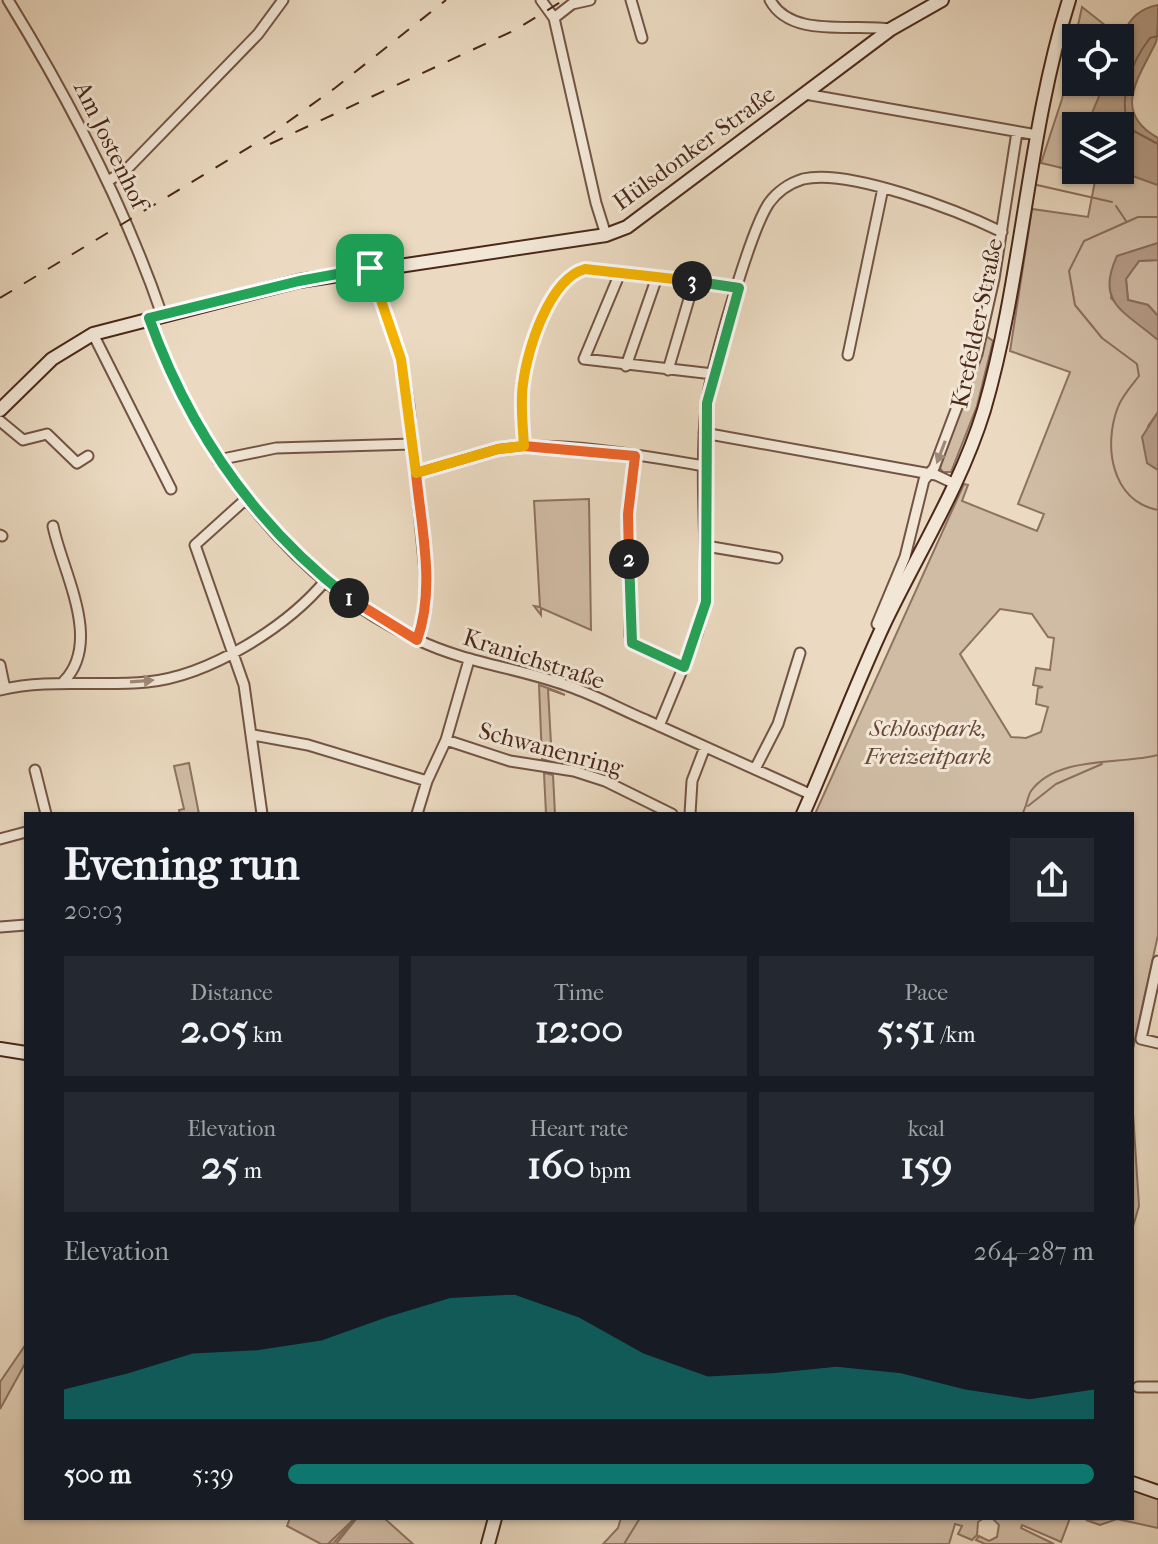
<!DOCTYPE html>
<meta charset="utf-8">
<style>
body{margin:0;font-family:"IM FELL French Canon",serif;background:#242831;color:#f1f3f6;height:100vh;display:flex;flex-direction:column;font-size:30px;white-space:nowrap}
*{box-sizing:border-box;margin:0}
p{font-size:26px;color:#9ea1a6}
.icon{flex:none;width:44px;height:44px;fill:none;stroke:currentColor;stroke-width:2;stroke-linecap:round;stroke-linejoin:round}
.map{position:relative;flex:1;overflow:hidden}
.drawer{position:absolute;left:24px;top:812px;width:1110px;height:708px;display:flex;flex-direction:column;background:#171b24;border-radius:0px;box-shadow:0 2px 6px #0004}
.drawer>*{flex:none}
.buttons{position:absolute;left:1062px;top:24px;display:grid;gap:16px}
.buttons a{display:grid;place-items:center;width:72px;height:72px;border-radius:0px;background:#171b24;box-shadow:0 2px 6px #0004;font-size:40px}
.pin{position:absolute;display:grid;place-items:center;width:68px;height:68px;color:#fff;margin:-34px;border-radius:16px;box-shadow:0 4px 12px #0006}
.km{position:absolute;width:40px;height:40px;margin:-20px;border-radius:50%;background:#222;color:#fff;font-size:22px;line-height:40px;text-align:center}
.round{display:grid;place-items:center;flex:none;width:84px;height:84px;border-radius:0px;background:#242831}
.summary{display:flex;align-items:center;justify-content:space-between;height:136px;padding:0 40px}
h1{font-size:44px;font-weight:700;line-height:60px}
.stats{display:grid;grid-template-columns:repeat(3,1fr);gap:12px;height:136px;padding:8px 40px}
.stats div{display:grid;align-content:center;border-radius:0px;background:#242831;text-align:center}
.stats b{font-size:40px;font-weight:700}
.stats small{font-size:22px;font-weight:400}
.stats p{font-size:22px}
.chart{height:224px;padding:16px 40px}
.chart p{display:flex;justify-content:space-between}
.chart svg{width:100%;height:144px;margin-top:8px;fill:#0f766e;opacity:.7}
ul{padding:0 40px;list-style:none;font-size:26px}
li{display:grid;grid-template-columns:128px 96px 1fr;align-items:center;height:60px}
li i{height:20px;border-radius:10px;background:#0f766e}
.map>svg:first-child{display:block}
.green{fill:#d0bca5;stroke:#8e7260;stroke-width:2;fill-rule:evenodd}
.water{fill:#b59d88;stroke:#8b6e5c;stroke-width:2}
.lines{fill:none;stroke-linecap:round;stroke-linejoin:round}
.shore{stroke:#806251;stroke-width:2}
.stream{stroke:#8b6e5c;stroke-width:2}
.street-casing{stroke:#735444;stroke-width:13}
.secondary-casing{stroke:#4b281a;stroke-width:16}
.street{stroke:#f2e7d7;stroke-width:9}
.secondary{stroke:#f2e7d7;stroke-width:12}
.rail{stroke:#4b281a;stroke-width:2;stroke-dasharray:14 14;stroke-linecap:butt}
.oneway{fill:#9e8878}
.split-1-casing{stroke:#fff;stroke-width:16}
.split-2-casing{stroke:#fff;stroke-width:16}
.split-3-casing{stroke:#fff;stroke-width:16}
.split-4-casing{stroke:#fff;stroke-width:16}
.split-1{stroke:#22a559;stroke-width:10}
.split-2{stroke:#f0652b;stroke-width:10}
.split-3{stroke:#22a559;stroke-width:10}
.split-4{stroke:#f5b400;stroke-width:10}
.labels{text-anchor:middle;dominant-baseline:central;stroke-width:6;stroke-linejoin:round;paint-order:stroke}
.street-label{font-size:24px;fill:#4b281a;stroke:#f2e7d7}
.park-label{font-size:24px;font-style:italic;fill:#664636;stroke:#f2e7d7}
</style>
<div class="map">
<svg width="1158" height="1544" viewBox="0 0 1158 1544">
<rect width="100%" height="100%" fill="#ebdac1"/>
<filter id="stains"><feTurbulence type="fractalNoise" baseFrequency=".0025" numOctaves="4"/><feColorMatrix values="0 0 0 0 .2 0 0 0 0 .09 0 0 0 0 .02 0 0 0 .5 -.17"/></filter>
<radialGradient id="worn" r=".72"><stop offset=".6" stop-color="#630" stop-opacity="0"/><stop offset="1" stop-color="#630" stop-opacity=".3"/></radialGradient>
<path class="green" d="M1082,7L1115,33L1124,31L1120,39L1076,38V82H1105L1090,126H1076V170H1116L1158,185V243L1117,256L1111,298L1158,340V412L1148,426L1147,463L1158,470V935L1132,1053V814H815L964,484L968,485L962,501L1037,531L1044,514L1018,504L1070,372L1010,351L1032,209L1088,217L1096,176L1041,163L1062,99ZM1000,609L1032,614L1048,637L1054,638L1050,670L1036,668L1033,685L1043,687L1038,688L1036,704L1048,707L1041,732L1026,738L1011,737L960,654Z
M1158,260V316L1148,305L1128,300L1126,279L1139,261Z
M986,336L993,341L977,406L951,472H943L940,468Z
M589,499L591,630L541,608V615L534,606L540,607L534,501Z
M539,685C548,688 557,691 565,695L548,689L552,762L542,759Z
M189,763L199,814H180L179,810L184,809L174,766Z
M544,773L553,775L555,814H546Z
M1132,1098L1139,1206L1132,1230Z
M26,1344V1362L0,1409V1382Z
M1132,1489L1158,1499V1528L1117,1519L1100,1525L1086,1520L1132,1518Z
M290,1518H355L333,1544H321L287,1526Z
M357,1518H384L413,1544H336Z
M621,1518H984L978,1522L977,1535L972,1540L958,1534L962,1526L955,1524L949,1544H603L618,1528Z
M992,1518H1070L1061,1542L1022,1525L1021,1528L1054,1544H985L976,1540L979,1536L989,1541L997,1537L999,1525Z"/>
<path class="water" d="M1158,5C1158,16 1158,32 1156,42C1139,78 1111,112 1158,138V185L1116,170H1120V126H1090L1089,120L1105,82H1120C1120,49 1118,13 1158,5Z
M1158,243V260L1139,261L1126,279L1128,300L1148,305L1158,316V340C1124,311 1095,303 1117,256Z
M1158,412V470L1147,463L1142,437Z"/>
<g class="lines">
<path class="shore" d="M1158,36L1150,38C1131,62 1115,103 1132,130L1158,144"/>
<path class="stream" d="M1037,185L1112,202
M1116,206L1126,221
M1158,217H1138L1084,241L1069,271L1075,305L1102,338L1137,364L1139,376C1132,385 1122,396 1118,407C1103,445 1111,501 1158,510
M1028,806L1056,784L1102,764
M1022,814C1027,807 1027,797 1031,791C1057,755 1121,765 1158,755
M328,1544L355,1518
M624,1544L640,1518"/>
<g class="street-casing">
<path id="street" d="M8,0C70,101 124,204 162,315
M541,0L554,18L596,203L606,235
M631,0L642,38
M770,0C791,39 853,23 891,29
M554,18L572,4L590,0
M805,94L1037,135
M108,181L127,169L258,34L283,0
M370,268L401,359L409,406L426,582L422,625L417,640
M620,273L584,359L713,374
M149,318C196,450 287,580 418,640C466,663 519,668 568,686C595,695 620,709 646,720C701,745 756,770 812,795
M93,334L171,489
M848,355L883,188
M626,366L657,277
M668,370L694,282
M0,421L23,440L47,434L77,463L88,456
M704,433L936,475L955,484
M524,446C523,426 520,404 522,384C527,351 549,278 585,269L739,288
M635,456L628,514L630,636L637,646L684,667
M218,460L276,448L413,444
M416,473C443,465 471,453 500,449C555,440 647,456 704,466
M246,499L195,545L244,685L262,814
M53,526C62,571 103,641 64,681
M0,535L2,536
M706,546L777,558
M877,624L905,557L924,480L934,468L977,354L994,279L1017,132
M0,665L5,689
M0,690C50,678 97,687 147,682C209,676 287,627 326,580
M659,726L697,634L706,602C706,538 700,472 706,407C710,371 750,231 769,203C777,192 790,183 803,179C849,168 959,211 1002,232
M253,735L308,745L427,781
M446,740L510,761L574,771L605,781L672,814
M755,769L778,724L800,653
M35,770L46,814
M417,814L427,781L446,740L469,660
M690,814L692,781L705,747
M0,839L26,832
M0,927L26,925
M1158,961L1141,1039L1158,1043
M1138,1387H1158"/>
</g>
<g class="secondary-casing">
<path id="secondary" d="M0,410L52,359L93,334L299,281L606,235L627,227L891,29L942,0
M803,814C831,751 855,686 884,624C918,553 961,485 984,410C1023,276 1027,134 1069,0
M0,1049L26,1053
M1132,1483L1158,1492
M488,1544L495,1518"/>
</g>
<use href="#street" class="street"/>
<use href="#secondary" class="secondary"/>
<path class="rail" d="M270,144L515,30L564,0
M0,298L271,134L335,88L446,0"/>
</g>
<defs><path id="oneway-solid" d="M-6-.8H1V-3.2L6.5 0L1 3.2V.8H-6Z" transform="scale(2)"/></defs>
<g class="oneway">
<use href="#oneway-solid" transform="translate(941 452) rotate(111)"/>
<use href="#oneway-solid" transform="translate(142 681) rotate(-4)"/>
</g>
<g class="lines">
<g class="split-1-casing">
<path id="split-1" d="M349,598C255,525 189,430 149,318L299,281L370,268"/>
</g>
<g class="split-2-casing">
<path id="split-2" d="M349,598L417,640C436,588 421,527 416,473L498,449L524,446L635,456L628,514L629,559"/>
</g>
<g class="split-3-casing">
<path id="split-3" d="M629,559L632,643L684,667L706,602L707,403L739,288L692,281"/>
</g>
<g class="split-4-casing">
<path id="split-4" d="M370,268L401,359L416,473L498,449L524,446C523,426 520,404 523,384C527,350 549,279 585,269L692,281"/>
</g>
<use href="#split-1" class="split-1"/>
<use href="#split-2" class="split-2"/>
<use href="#split-3" class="split-3"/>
<use href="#split-4" class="split-4"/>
</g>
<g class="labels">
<g class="street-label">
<text transform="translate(111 145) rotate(64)">Am Jostenhof</text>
<text transform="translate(694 148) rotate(-36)">Hülsdonker Straße</text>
<text transform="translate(977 323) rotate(-78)">Krefelder Straße</text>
<text transform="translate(534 659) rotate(18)">Kranichstraße</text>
<text transform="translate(551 749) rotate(15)">Schwanenring</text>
</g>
<g class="park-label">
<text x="928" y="728">Schlosspark,<tspan x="928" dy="28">Freizeitpark</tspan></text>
</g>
</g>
<rect width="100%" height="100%" filter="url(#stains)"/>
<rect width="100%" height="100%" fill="url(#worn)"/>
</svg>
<div class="buttons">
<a><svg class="icon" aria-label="locate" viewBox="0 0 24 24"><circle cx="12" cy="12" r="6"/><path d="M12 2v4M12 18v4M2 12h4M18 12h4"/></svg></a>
<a><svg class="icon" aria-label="layers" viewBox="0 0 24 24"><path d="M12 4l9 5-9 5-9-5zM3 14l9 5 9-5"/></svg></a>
</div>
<div class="pin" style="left:370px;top:268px;background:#1e9e55"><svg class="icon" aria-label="arrive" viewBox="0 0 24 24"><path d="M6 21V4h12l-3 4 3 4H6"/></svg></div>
<b class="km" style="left:349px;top:598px">1</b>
<b class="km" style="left:629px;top:559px">2</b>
<b class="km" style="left:692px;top:281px">3</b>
<section class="drawer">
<div class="summary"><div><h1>Evening run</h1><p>20:03</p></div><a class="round"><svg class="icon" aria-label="share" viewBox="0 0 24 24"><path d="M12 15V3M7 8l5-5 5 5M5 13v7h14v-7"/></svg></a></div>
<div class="stats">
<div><p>Distance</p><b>2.05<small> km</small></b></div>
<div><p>Time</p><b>12:00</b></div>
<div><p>Pace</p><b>5:51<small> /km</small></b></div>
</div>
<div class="stats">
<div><p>Elevation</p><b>25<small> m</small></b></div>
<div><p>Heart rate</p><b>160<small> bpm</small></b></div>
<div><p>kcal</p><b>159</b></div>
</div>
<div class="chart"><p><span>Elevation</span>264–287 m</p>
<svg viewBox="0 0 160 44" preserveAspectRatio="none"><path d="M0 44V35L10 30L20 24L30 23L40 20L50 13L60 7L70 6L80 13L90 24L100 31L110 30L120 28L130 30L140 35L150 38L160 35V44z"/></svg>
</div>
<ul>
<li><b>500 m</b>5:39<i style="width:100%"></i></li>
</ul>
</section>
</div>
